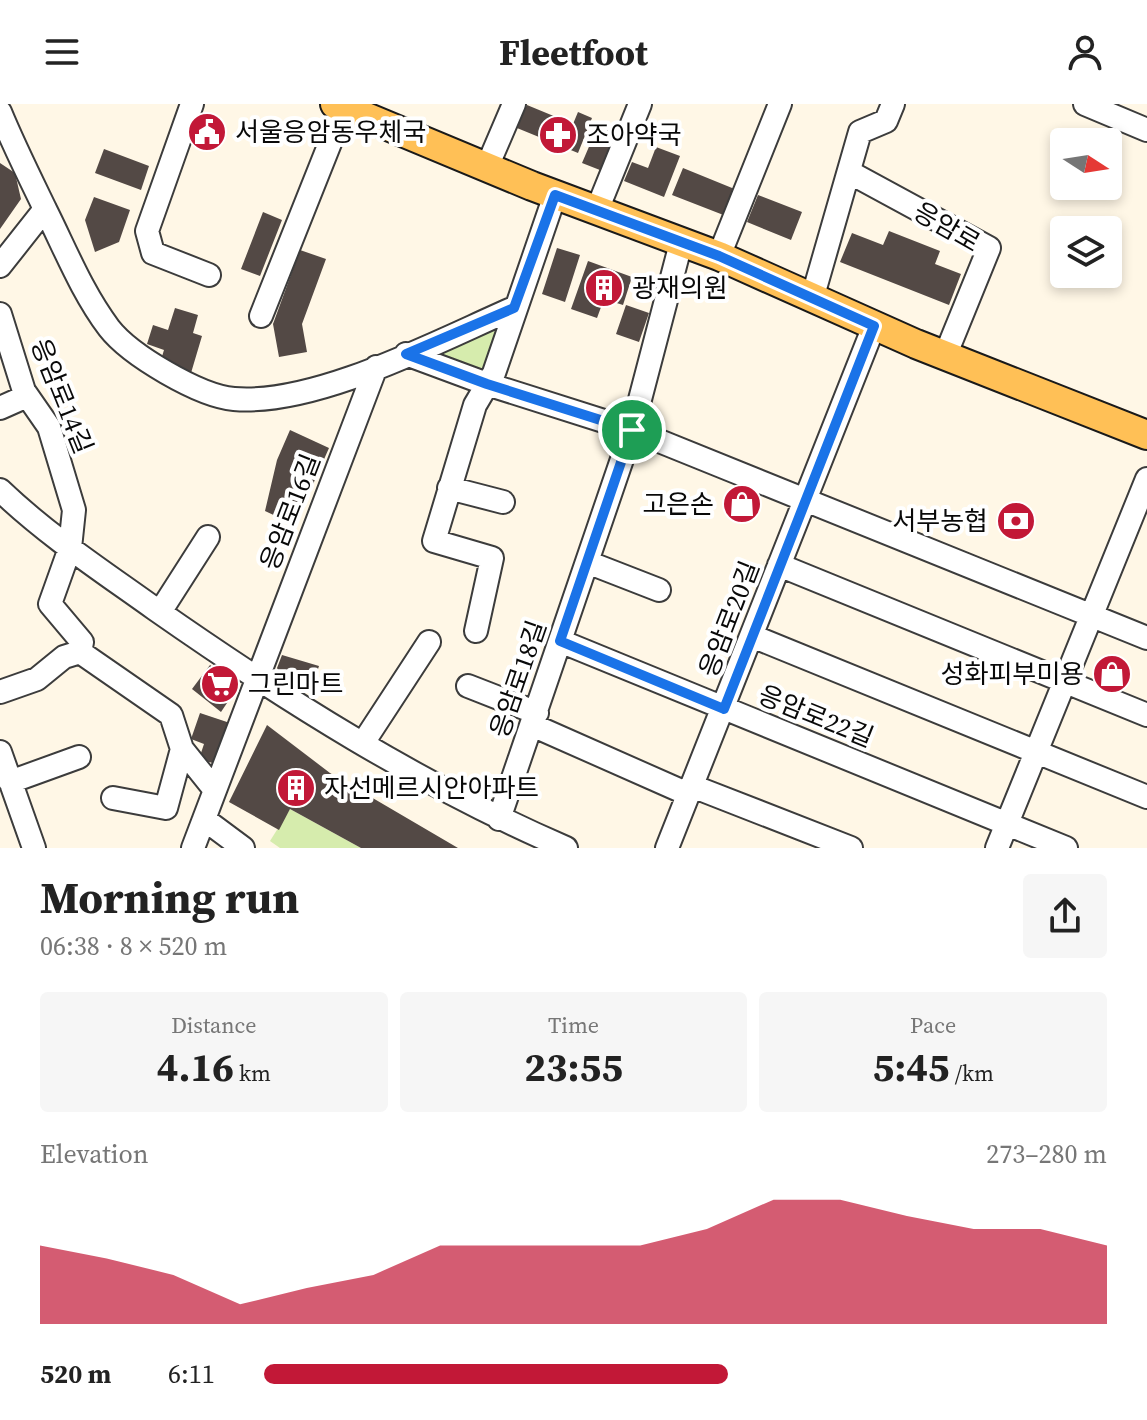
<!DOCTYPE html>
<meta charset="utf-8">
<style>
body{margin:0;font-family:"Source Serif 4","Noto Sans KR",serif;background:#f6f6f6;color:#222;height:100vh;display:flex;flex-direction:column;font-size:30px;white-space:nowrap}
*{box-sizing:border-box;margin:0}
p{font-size:26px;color:#767676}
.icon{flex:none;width:44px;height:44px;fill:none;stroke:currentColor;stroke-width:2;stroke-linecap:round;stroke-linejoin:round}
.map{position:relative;height:744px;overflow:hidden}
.drawer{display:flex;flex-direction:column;background:#fff;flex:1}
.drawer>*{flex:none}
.needle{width:52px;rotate:102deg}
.tools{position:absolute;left:1050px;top:24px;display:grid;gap:16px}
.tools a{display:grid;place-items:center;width:72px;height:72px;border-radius:8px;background:#fff;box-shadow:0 4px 12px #0003;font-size:40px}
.pin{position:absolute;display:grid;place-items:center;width:68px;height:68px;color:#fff;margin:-34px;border:4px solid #fff;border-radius:50%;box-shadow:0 2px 8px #0007}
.round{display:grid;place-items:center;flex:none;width:84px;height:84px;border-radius:8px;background:#f6f6f6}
.overview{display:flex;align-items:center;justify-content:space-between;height:136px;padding:0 40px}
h1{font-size:44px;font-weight:700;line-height:60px}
.metrics{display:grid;grid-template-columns:repeat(3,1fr);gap:12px;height:136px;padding:8px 40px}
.metrics div{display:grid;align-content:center;border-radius:8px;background:#f6f6f6;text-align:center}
.metrics b{font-size:40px;font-weight:700}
.metrics small{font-size:22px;font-weight:400}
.metrics p{font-size:22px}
.chart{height:224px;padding:16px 40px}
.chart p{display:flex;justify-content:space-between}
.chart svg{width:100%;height:144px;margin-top:8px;fill:#c21837;opacity:.7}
ul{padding:0 40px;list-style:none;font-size:26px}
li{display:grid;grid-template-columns:128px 96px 1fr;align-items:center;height:60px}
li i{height:20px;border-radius:10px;background:#c21837}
header{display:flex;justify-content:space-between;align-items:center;height:104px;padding:0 40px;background:#fff;font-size:36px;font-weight:700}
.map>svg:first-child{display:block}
.green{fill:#d6ecad}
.building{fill:#534945}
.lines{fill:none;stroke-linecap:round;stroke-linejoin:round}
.minor-casing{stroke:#3c3c3c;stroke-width:26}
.major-casing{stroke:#1a1a1a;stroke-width:32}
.minor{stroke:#fff;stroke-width:22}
.major{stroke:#ffc056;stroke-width:28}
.route-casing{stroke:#fff;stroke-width:16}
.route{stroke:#1a73e8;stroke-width:10}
.labels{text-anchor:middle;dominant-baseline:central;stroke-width:8;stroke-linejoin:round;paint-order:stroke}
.poi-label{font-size:26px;fill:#090909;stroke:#fff;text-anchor:start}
.street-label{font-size:26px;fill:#090909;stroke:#fff}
</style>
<header><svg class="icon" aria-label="menu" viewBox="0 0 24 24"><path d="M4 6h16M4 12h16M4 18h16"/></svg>Fleetfoot<svg class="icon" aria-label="person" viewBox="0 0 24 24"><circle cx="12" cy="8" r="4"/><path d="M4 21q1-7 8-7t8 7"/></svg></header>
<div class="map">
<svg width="1147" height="744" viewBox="0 0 1147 744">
<rect width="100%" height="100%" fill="#fff7e6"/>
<path class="green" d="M504,214L485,273L422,251Z
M290,705L361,744H280L270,737Z"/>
<path class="building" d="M527,1L573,20L578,8L592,14L578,49L517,24Z
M600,17L622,27L605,68L582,59Z
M656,43L680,52L664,93L624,77L632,58L648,64Z
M104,45L149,62L141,86L95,69Z
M0,59L15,69L21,95L0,125Z
M683,64L737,86L726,112L672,91Z
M758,91L802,108L791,136L747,118Z
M94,93L130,106L119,138L95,148L85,116Z
M263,108L282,116L260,172L241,165Z
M889,127L940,147L935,160L961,170L949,201L840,158L852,129L883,141Z
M557,144L580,151L565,198L542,190Z
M300,146L326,155L302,220L307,248L279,253L273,220Z
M588,157L632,173L623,201L604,195L597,214L571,205Z
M626,201L649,209L639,238L616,230Z
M175,204L198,211L193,229L202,232L191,269L160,259L164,246L147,240L153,221L168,226Z
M290,326L329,344L295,421L265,407L277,356Z
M282,551L319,562L310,589L287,582L277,564Z
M210,561L239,581L221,608L192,585Z
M200,609L230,619L216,660L199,655L204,640L191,635Z
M267,621L330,669L458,744H361L290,705L279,726L229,698Z"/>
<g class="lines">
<g class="minor-casing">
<path id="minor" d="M192,0L147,127L153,149L209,171
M1085,0L1147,26
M0,8C14,42 30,74 46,107C66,147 82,188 109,224C130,251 199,292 234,295C316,302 438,237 514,204
M487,63L514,0
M849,68L989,144L945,252
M597,106L640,0
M719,152L780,0
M0,162L45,105
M812,195L860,28L886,17L893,0
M0,210L24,287L49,323L74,406L70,444L50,500L82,538L80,548
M261,212L344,4
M406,250L487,280L632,326L1147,534
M0,304L27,292
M449,384L503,398
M0,386C47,431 102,467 155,505C285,596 420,681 566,744
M587,458L659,486
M779,461L1147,611
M160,508L208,433
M476,527L492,454L434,437L475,301L494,269L555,91
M752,532L1147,693
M560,537L1066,744
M80,548L171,611L182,645L215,686
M468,582L537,609
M0,588L37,575L64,553L80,548
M532,621L688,690
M363,639L429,538
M0,648L34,744
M10,678L79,653
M692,682L851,744
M113,694L166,704L182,645
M204,715L243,744
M499,715L632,326L681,139
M193,744L376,263
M667,744L874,222
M997,744L1147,375"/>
</g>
<g class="major-casing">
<path id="major" d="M335,0L532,82L719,152L916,240L1147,331"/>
</g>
<use href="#minor" class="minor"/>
<use href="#major" class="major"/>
</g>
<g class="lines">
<g class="route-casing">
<path id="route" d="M555,91L719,152L874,222L724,605L560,537L632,326L487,280L406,250L514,204Z"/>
</g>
<use href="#route" class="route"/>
</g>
<defs>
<g id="civic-disc" transform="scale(2)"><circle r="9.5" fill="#c21837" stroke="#fff"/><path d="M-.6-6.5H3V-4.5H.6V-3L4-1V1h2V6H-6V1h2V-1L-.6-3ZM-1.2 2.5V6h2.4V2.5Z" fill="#fff"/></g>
<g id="pharmacy-disc" transform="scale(2)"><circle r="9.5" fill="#c21837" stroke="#fff"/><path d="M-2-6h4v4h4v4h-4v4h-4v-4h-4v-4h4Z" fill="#fff"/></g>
<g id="building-disc" transform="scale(2)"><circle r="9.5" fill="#c21837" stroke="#fff"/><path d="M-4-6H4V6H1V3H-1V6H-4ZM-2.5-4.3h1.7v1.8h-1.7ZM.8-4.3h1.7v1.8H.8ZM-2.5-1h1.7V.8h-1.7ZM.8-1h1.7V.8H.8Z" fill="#fff"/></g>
<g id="shop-disc" transform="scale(2)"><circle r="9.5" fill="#c21837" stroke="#fff"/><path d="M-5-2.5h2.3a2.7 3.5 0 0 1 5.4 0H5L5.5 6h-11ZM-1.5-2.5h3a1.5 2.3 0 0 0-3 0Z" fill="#fff"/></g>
<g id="bank-disc" transform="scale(2)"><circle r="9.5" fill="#c21837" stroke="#fff"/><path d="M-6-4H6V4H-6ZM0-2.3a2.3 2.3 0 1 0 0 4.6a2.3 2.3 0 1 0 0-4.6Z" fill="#fff"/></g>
<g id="supermarket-disc" transform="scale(2)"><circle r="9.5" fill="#c21837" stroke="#fff"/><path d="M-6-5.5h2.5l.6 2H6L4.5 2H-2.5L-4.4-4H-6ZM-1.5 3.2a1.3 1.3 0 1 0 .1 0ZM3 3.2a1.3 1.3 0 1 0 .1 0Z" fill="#fff"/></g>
</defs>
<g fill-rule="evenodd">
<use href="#civic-disc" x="207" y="28"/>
<use href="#pharmacy-disc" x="558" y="31"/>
<use href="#building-disc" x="604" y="184"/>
<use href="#shop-disc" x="742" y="400"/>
<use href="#bank-disc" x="1016" y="417"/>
<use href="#shop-disc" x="1112" y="570"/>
<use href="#supermarket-disc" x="220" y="580"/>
<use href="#building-disc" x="296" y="684"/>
</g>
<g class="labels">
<g class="poi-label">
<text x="235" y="28">서울응암동우체국</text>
<text x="586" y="31">조아약국</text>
<text x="632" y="184">광재의원</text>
<text x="714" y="400" text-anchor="end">고은손</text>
<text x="988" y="417" text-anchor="end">서부농협</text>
<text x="1084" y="570" text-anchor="end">성화피부미용</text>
<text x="248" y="580">그린마트</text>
<text x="324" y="684">자선메르시안아파트</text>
</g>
<g class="street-label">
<text transform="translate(947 123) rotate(30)">응암로</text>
<text transform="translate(62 292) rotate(68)">응암로14길</text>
<text transform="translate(290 408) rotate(-69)">응암로16길</text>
<text transform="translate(729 515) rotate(-69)">응암로20길</text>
<text transform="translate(518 575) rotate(-71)">응암로18길</text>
<text transform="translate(816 612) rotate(22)">응암로22길</text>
</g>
</g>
</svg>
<div class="tools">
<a><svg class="needle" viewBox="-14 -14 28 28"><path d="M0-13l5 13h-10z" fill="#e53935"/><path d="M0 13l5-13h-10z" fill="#767676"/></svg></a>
<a><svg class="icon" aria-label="layers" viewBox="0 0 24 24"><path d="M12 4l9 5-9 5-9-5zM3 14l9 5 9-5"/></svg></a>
</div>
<div class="pin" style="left:632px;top:326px;background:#1e9e55"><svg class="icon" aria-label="arrive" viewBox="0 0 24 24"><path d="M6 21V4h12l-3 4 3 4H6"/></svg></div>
</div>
<section class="drawer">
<div class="overview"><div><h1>Morning run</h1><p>06:38 · 8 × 520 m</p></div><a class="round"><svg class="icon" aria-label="share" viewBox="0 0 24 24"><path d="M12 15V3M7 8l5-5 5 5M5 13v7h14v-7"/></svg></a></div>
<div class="metrics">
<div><p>Distance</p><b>4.16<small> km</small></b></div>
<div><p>Time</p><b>23:55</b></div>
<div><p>Pace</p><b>5:45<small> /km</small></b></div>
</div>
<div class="chart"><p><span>Elevation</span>273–280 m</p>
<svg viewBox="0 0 160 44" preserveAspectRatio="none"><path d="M0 44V20L10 24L20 29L30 38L40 33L50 29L60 20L70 20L80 20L90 20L100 15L110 6L120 6L130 11L140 15L150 15L160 20V44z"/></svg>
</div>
<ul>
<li><b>520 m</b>6:11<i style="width:55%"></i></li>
</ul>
</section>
